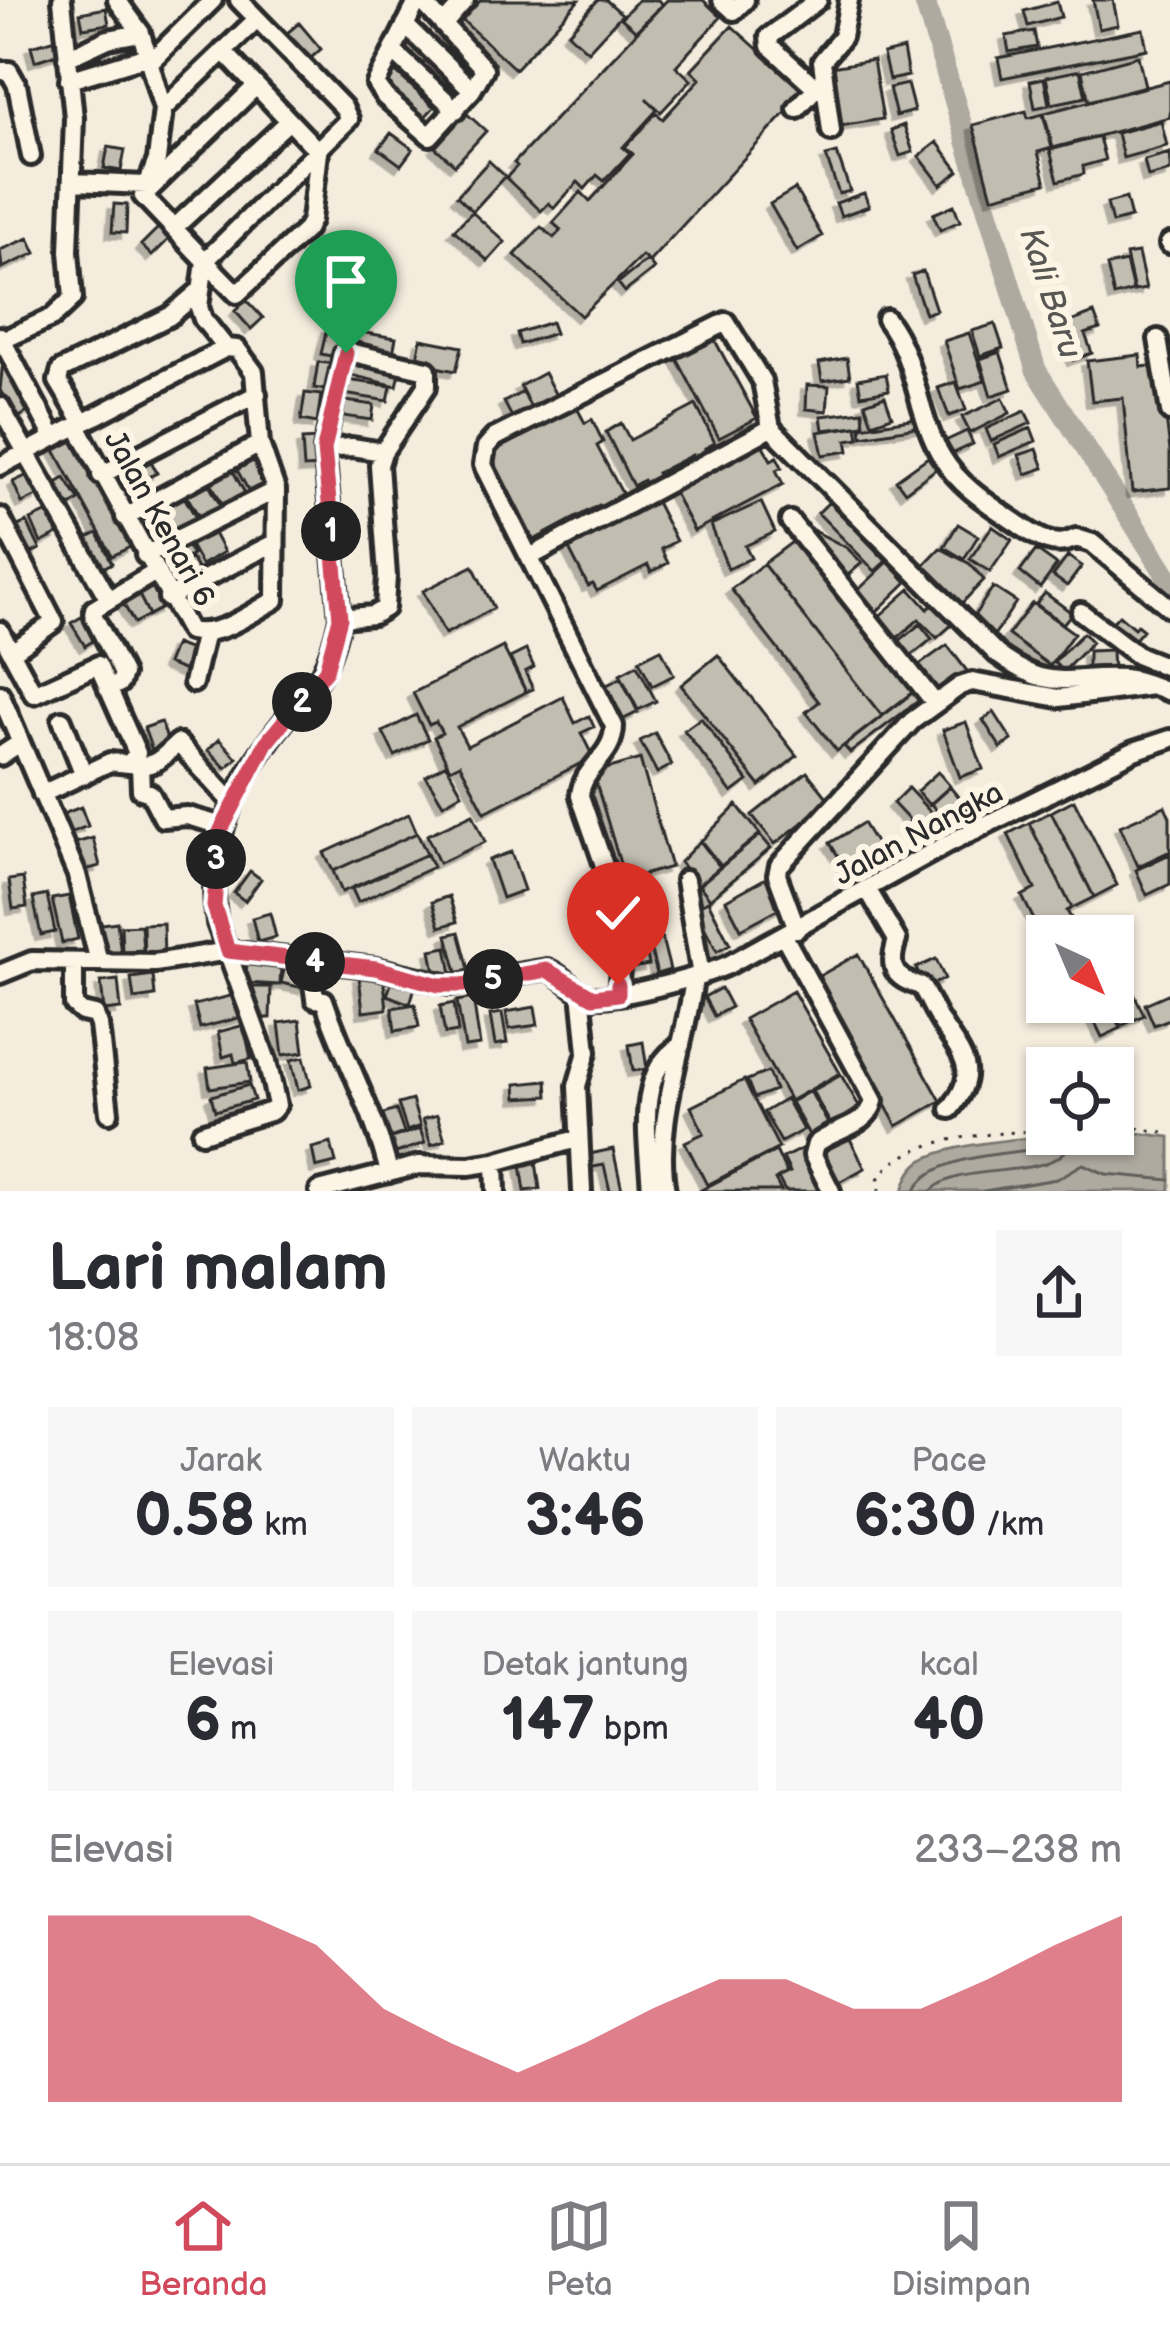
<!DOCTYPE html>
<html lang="id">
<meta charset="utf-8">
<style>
body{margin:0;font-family:"Balsamiq Sans",sans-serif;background:#f7f7f7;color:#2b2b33;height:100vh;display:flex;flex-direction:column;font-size:45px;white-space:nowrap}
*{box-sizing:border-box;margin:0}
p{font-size:39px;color:#7c7c81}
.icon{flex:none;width:66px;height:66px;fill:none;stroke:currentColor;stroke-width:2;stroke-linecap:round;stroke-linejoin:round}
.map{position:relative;height:1191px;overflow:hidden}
.side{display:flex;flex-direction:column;background:#fff;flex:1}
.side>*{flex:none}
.needle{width:78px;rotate:136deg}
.fabs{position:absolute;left:1026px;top:915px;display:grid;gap:24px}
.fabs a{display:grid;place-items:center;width:108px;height:108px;border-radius:0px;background:#fff;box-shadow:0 3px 9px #0004;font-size:60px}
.pin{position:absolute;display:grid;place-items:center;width:102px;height:102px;color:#fff;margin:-123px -51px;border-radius:50% 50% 50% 0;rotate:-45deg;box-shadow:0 0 12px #0007}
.pin .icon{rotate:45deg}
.km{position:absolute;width:60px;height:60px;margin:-30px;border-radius:50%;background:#222;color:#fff;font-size:33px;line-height:60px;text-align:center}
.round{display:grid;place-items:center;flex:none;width:126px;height:126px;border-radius:0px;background:#f7f7f7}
.overview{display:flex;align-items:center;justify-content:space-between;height:204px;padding:0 48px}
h1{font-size:66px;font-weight:700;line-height:90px}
.figures{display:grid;grid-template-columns:repeat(3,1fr);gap:18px;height:204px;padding:12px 48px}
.figures div{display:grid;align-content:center;border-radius:0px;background:#f7f7f7;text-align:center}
.figures b{font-size:60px;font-weight:700}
.figures small{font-size:33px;font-weight:400}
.figures p{font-size:33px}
.chart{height:336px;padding:24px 48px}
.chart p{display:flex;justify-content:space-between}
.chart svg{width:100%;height:216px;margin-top:12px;fill:#d1495b;opacity:.7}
.tab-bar{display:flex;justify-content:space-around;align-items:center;height:168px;border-top:3px solid #e1e1e2;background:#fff;font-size:33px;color:#7c7c81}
.tab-bar a{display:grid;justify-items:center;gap:6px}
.tab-bar .on{color:#d1495b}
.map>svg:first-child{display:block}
.water{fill:#afaaa0;stroke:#7a7771;stroke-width:3}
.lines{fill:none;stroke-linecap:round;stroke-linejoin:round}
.shore{stroke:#605e5a;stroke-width:3}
.river{stroke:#afaaa0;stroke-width:21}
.building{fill:#c2bdb1;stroke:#2b2b2b;stroke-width:3;filter:url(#shadow)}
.minor-casing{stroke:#2b2b2b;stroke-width:26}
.path{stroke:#2b2b2b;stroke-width:3;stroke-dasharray:3 9;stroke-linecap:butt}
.minor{stroke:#fcf5e5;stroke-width:16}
.route-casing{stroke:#fff;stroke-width:24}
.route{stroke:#d1495b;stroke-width:15}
.labels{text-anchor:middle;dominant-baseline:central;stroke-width:12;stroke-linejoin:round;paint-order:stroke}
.street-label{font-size:30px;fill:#2b2b2b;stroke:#fcf5e5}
.water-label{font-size:33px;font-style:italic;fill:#595754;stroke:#fcf5e5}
</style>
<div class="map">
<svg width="1170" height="1191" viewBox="0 0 1170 1191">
<defs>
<filter id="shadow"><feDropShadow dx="-5.5" dy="5.5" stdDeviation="0" flood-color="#0004"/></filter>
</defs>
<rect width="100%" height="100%" fill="#f4edde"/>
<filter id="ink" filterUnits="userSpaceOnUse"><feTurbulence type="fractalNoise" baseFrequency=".00833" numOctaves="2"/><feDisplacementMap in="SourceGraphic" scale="24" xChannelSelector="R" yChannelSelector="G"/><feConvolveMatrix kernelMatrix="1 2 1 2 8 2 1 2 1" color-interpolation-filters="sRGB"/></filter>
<g filter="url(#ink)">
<path class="water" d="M1113,1130L1170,1137V1191H903C906,1179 912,1167 923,1160C960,1139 1069,1134 1113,1134Z"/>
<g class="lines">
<path class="shore" d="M915,1191C930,1155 1012,1153 1048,1148L1059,1134
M931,1191C964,1157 1064,1187 1074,1134
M984,1191L1057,1179L1083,1164L1106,1174L1170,1180"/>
<path class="river" d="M924,0L1036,370L1170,581"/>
</g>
<path class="building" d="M481,0H579L515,69L462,20Z
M598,0H606L622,14L588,51L568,33Z
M638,0H658L662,4L636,31L621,18Z
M667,0H703L721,17L676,66L691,80L661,112L646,98L657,110L623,147L630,153L604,181L597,175L585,189L578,182L554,208L549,203L541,211L506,178L517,166L514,163Z
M1093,0H1113L1118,25L1099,29Z
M1057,2L1061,17L1028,26L1024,11Z
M106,8L109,24L83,28L80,13Z
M299,23L321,49L304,64L281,38Z
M732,26L805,92L649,262L642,256L581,316L515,255L541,227L554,238L561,230L553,223L581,192L590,201L633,154L625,147L656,113L663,119L700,79L691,70Z
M1143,29L1147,49L1002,78L998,58Z
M1034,31L1037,47L1009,52L1006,36Z
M56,39L60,53L35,61L31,46Z
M903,49L908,76L889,80L883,54Z
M1138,56L1145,86L1089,101L1082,71Z
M873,60L883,119L834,127L825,68Z
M391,68L434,107L422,120L379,81Z
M1080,70L1086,97L1052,104L1046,77Z
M1044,78L1049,105L1035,108L1030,81Z
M1170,81V117L1053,148L1044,113Z
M907,84L914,111L896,116L889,88Z
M1026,111L1028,118L1043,114L1052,148L1038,152L1046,183L992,197L973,125Z
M465,112L486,131L455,165L435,147Z
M1161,121L1167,146L1123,158L1117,133Z
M904,125L913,152L900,156L891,130Z
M391,133L413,149L401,165L379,149Z
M1099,137L1105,160L1083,166L1084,174L1058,181L1050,150Z
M937,142L959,171L941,185L919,156Z
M108,147L125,150L121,171L104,168Z
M837,153L850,191L839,194L826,156Z
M1170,153V171L1148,177L1144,160Z
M489,161L505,176L473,211L457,196Z
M795,189L822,236L797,251L770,204Z
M864,193L869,206L841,216L836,203Z
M1126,198L1131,218L1112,223L1107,203Z
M114,204L127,205L126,233L112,232Z
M954,205L960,221L940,230L933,214Z
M472,212L505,242L488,261L454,230Z
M159,227L170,238L152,256L141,245Z
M29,238L36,253L2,268L0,250Z
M1138,253L1146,289L1134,291L1126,255Z
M647,260L654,269L625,292L618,283Z
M1126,262L1133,291L1114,296L1107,266Z
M923,271L936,310L925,314L912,275Z
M246,300L263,318L251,329L235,311Z
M1094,313L1100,329L1085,334L1092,353L1073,360L1060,326Z
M551,322L555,333L520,344L517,333Z
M995,324L1003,348L980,356L972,331Z
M327,328L342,331L336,357L321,354Z
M348,330L396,338L392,358L345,350Z
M969,333L985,381L960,389L944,341Z
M712,335L757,418L719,438L675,355Z
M421,339L462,347L456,371L416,363Z
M1000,352L1012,389L991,396L980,359Z
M1140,355L1141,367L1160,365L1170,451V488L1132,492L1123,398L1092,401L1087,361Z
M350,358L401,369L397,386L346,374Z
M847,358L850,377L822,381L819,363Z
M3,361L31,410L16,419L0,390Z
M318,362L335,364L331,391L314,388Z
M544,373L558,399L533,412L520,386Z
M886,374L889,390L861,395L858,379Z
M346,380L391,386L388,401L344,394Z
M956,382L966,410L949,416L938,388Z
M807,385L829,386L827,411L806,409Z
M523,392L533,412L514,421L504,402Z
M305,393L321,395L317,423L301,420Z
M885,396L892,416L872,423L865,403Z
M1003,398L1010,413L970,433L962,417Z
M338,400L374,405L372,420L336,415Z
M696,405L715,443L705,448L708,453L695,461L692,455L657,473L660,479L646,486L643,480L633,486L606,432L621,423L630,440Z
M576,406L585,423L592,419L603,442L597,446L622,493L601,510L599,505L532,541L486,453Z
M863,411L864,425L823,430L821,416Z
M1025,411L1031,423L991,441L986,429Z
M922,417L923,426L862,436L861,427Z
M857,426L859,438L847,440L849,451L823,455L818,432Z
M1031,428L1036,441L999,457L994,444Z
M967,431L973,444L945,457L939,444Z
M75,439L132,546L112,556L55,450Z
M317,439L319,467L304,468L302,440Z
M762,444L771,460L777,457L782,467L776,470L783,484L694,531L673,491Z
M1037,449L1044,468L1026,474L1019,455Z
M928,457L936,469L905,492L896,480Z
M258,458L272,483L251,495L237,470Z
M150,459L157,473L133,485L127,471Z
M232,469L248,499L226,511L210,481Z
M30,474L39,495L22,503L13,482Z
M65,478L79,500L66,509L51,486Z
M208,483L223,510L202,522L187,496Z
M183,495L199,523L177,535L162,507Z
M656,502L676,541L661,549L668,563L651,572L648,565L597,591L593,584L588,586L568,547Z
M761,502L775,532L745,546L751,558L728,569L711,525Z
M829,502L886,561L875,571L818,513Z
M159,506L175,538L149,552L132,519Z
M50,511L60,533L41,543L31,520Z
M27,522L40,549L27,555L13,528Z
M958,524L978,536L964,559L944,547Z
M210,526L224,552L201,565L186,538Z
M992,526L1012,540L990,572L970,559Z
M809,528L847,548L862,563L840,582L804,534Z
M98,533L112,563L94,573L79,542Z
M796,539L914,691L882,716L763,564Z
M185,542L192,555L164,570L157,557Z
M940,548L970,564L984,580L961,604L923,566Z
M1036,550L1057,565L1040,588L1020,572Z
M1068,556L1082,566L1067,586L1053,576Z
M191,558L200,574L176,588L167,572Z
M888,562L907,582L872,616L852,596Z
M763,564L882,716L837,751L806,712L819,702L731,589Z
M473,566L494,608L445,634L423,591Z
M153,585L164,607L149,615L138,593Z
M993,587L1016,602L993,637L970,622Z
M910,589L928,609L934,603L953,624L937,638L919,619L894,641L875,620Z
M138,593L149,615L134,623L122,601Z
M1045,593L1072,613L1063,624L1036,604Z
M1032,603L1074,633L1050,666L1008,635Z
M1119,615L1134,628L1137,625L1143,630L1131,644L1110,625Z
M83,616L96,639L85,646L71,623Z
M920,624L932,639L906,660L894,645Z
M1083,633L1092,642L1063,672L1054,662Z
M175,644L193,651L185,671L167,664Z
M947,645L967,671L935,693L915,668Z
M503,647L526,692L457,727L467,746L563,697L575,723L589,716L594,727L581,733L593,757L485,812L460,764L450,769L434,737L442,733L436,722L429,725L413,693Z
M661,649L674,675L652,686L639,660Z
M526,650L534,667L525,672L533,689L526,692L510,658Z
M1112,650L1113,673L1088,674V651Z
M718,655L797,756L760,786L681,685Z
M637,665L656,701L638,710L620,674Z
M621,678L638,712L620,721L603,687Z
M920,687L926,695L850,753L844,746Z
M994,712L1012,740L1001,748L983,720Z
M416,715L428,739L395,756L383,732Z
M701,718L748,781L732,793L684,730Z
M161,722L170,747L153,753L144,728Z
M966,722L983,769L960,777L943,730Z
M655,733L672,765L657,773L640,741Z
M219,739L237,758L226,768L208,750Z
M640,759L671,867L625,880L593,773Z
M446,764L462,793L443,804L426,776Z
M807,772L830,801L775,844L752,815Z
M938,772L950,786L929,805L917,791Z
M950,787L968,809L949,825L931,804Z
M908,788L948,831L932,845L893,803Z
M987,794L1000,814L981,826L969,806Z
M1074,800L1117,885L1094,897L1051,812Z
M737,805L760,834L721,866L701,841Z
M1165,806L1170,817V851L1138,866L1120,826Z
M81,807L88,826L62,836L55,817Z
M1051,812L1094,897L1072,908L1029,823Z
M409,814L417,833L333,871L324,853Z
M473,814L485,842L439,863L427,835Z
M863,823L879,849L846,869L830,843Z
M1029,823L1072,908L1067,911L1075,925L1044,940L1022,896L1035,889L1008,834Z
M417,833L427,854L342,892L333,871Z
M760,835L771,848L710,899L699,885Z
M93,838L100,866L78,872L71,844Z
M700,841L720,867L698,885L680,862Z
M511,852L524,890L502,898L489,860Z
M427,854L433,867L358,902L352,889Z
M1170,854V884L1147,895L1136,870Z
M250,871L261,879L245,901L234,893Z
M23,878L27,907L13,909L9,880Z
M766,878L782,907L741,929L726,900Z
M47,895L55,932L41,935L33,898Z
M69,896L78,939L62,943L52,899Z
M449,896L457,922L440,927L432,902Z
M708,901L730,944L717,951L694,908Z
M270,913L276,937L258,942L252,918Z
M117,922L121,954L99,957L95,925Z
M163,923L164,957L144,958L143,924Z
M141,925L143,950L122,951L121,926Z
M642,930L649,965L632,968L625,933Z
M459,932L470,973L458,976L447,935Z
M661,935L670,970L657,974L648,939Z
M447,947L452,974L436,977L431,950Z
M1113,949L1144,1015L1121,1026L1110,1002H1113Z
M858,954L941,1101L897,1126L814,979Z
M936,959L945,979L924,988L916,968Z
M247,964L281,965L280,985L245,983Z
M285,966L308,971L304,988L281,983Z
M383,973L387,1009L363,1012L359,976Z
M153,975L155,996L134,999L131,978Z
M393,979L415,987L410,1004L387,995Z
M118,980L121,1009L104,1011L101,982Z
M253,987H271L270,1018H252Z
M721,988L731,1007L714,1016L704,997Z
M793,991L840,1073L790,1101L744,1019Z
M1170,993V1019L1154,1025L1145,1004Z
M238,994L243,1017L200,1028L194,1005Z
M473,998L480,1045L465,1047L457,1001Z
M1096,1002H1108L1121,1028L1102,1037L1087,1006Z
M454,1003L458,1032L445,1034L440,1006Z
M415,1004L419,1027L395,1031L392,1008Z
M535,1007L538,1025L509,1029L506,1012Z
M502,1013L507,1043L495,1045L490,1015Z
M300,1020L304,1052L283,1055L279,1023Z
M244,1025L251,1059L235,1063L233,1054L223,1057L218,1032Z
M643,1042L647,1069L633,1071L629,1045Z
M304,1057L311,1086L298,1090L291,1060Z
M247,1062L250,1082L210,1088L207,1068Z
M768,1072L775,1090L754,1098L747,1080Z
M841,1075L863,1113L834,1130L812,1091Z
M744,1080L779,1148L707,1185L685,1142L704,1133L691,1107Z
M547,1081L548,1096L517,1098L516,1084Z
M249,1085L254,1100L215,1111L211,1096Z
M810,1091L832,1131L813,1142L791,1102Z
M786,1099L803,1130L781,1142L764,1112Z
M412,1100L420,1126L407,1131L398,1104Z
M396,1110L404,1133L387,1139L380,1115Z
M437,1115L445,1140L431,1145L423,1119Z
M420,1129L425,1143L396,1153L391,1138Z
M848,1135L865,1168L835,1184L818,1151Z
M331,1143L336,1163L316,1168L312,1148Z
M805,1147L827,1191H785L778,1178L790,1172L783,1158Z
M613,1149L622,1190L610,1191L604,1165L588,1168L585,1155Z
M776,1151L787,1173L775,1180L781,1191H699Z
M536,1162L540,1189L525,1191L521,1165Z"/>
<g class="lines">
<g class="minor-casing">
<path id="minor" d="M418,0L376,84L385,97L430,136L472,90L484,69L421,0
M722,0L734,11L745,0
M444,24L465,0
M405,25L472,90
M223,51L319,152L311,220L306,230L237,294L205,261L349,119L343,107L239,0
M394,52L456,110
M67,58L108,39L141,33
M150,62L213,0
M0,71H9L17,85L31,156
M69,80L148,56
M163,109L257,19
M797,109L813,91V85L770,46L769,37L818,0
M831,131L822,61L842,37L849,0
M73,182L147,185
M149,190L256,86
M174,228L289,121
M1169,244L1170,243
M886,319C917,359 916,414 942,457C959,486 990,505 1018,524C1037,537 1054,550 1076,538L1092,543L1170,608
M0,336L54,438
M1158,339L1170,412
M3,340L53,317L73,298L69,251L74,118L62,0
M0,406L108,598
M83,423L58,381L61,370L170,316L198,292
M77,426L189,631C219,638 250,614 275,600L276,490L260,444L254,372L237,349L226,348L203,319L199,307L205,261L143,196L157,160L163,109L141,33L117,0
M324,449L352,447L383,452
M0,466L226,348
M101,475L257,394
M0,517L54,622L12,652
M125,517L260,444
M790,521L935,703
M145,555L276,490
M530,557L771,428
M168,598L274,543
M1081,612L1137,655L1170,668
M0,631L34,694L98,665L137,753L129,764C155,769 160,759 178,743L233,803
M193,683L205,632
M108,689L120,683L123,674L94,617V609L154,573
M0,694L77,875L99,962
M62,720L84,775
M0,756L20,743
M140,766L141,790L150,793L163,818L187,816L223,826
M42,794L110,762L129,764
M685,880L701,976
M868,890L897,940C888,967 893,979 921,986C928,997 933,1010 940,1021C962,1057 981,1070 950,1109
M797,929L777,875L779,866L912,721L960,686L972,682L1059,698L1152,686
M784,936L874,1101C867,1128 835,1128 816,1144L813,1155L831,1191
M310,961L315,999L324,1000C344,1059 375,1112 389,1173
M74,962V1005L82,1012L95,1015L99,1025L109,1113
M0,974L32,961L155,963L228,951L376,968L450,985L547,969C563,975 572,990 587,996C610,1003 704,975 728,965L949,843L1134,751L1170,739
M581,992L587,1052L577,1086L582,1191
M618,994L621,956L617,903L580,796C582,767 614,757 614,726L483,465L486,447L494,438L726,322L762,381L771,428L997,654C1052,694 1065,675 1124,678C1140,679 1155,687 1170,692
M202,1133L272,1111L277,1105L267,1061L217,923C205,856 231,791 271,738C308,688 326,685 340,618L324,449L343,355L349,352L427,370V386L383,452L379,465L387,576L385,608L373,615L340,618
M495,1162L496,1191
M319,1191L419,1165L469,1166L495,1162L577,1139
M651,1191C649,1143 633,1074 681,1045
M666,1191C653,1122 685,1047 694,979"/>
</g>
<path class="path" d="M1113,1125L1170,1133
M879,1191L878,1179C907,1134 997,1134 1047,1130"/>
<use href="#minor" class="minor"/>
</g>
</g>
<g class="lines" filter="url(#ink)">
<g class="route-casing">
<path id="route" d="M346,353L324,449L340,618L326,670L266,743L220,832L214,906L228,951L376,968L439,985H462L547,970L593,997L618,994V985"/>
</g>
<use href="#route" class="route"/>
</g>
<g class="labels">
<g class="street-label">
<text transform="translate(159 519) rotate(61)">Jalan Kenari 6</text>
<text transform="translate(919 834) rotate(-28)">Jalan Nangka</text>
</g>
<g class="water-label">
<text transform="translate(1050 293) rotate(72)">Kali Baru</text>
</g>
</g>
</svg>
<div class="fabs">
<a><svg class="needle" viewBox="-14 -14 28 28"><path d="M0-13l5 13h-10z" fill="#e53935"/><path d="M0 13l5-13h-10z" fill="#7c7c81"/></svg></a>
<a><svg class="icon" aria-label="locate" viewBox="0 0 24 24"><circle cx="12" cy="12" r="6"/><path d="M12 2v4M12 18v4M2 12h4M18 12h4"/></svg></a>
</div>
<div class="pin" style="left:346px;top:353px;background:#1e9e55"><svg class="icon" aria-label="arrive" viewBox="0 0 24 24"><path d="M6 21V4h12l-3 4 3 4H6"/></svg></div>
<div class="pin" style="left:618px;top:985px;background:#d93025"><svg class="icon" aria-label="check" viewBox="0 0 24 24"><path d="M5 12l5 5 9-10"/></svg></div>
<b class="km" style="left:331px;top:531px">1</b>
<b class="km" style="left:302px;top:702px">2</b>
<b class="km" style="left:216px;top:859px">3</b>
<b class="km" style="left:315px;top:962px">4</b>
<b class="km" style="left:493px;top:979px">5</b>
</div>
<section class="side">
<div class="overview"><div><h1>Lari malam</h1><p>18:08</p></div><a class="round"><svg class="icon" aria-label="share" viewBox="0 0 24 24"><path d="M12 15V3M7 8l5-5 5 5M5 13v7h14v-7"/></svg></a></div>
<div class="figures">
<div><p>Jarak</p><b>0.58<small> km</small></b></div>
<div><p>Waktu</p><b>3:46</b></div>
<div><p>Pace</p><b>6:30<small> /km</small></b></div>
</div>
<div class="figures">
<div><p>Elevasi</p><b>6<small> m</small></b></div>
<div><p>Detak jantung</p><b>147<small> bpm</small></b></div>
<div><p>kcal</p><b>40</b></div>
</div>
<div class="chart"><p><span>Elevasi</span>233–238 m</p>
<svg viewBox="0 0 160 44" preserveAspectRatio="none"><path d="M0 44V6L10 6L20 6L30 6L40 12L50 25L60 32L70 38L80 32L90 25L100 19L110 19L120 25L130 25L140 19L150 12L160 6V44z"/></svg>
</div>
</section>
<nav class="tab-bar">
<a class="on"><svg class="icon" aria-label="home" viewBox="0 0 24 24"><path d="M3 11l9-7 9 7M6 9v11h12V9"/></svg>Beranda</a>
<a><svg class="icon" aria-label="map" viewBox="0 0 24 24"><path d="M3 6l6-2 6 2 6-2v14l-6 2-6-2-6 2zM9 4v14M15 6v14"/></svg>Peta</a>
<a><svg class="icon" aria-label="saved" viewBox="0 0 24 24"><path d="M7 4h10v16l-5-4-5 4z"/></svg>Disimpan</a>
</nav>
